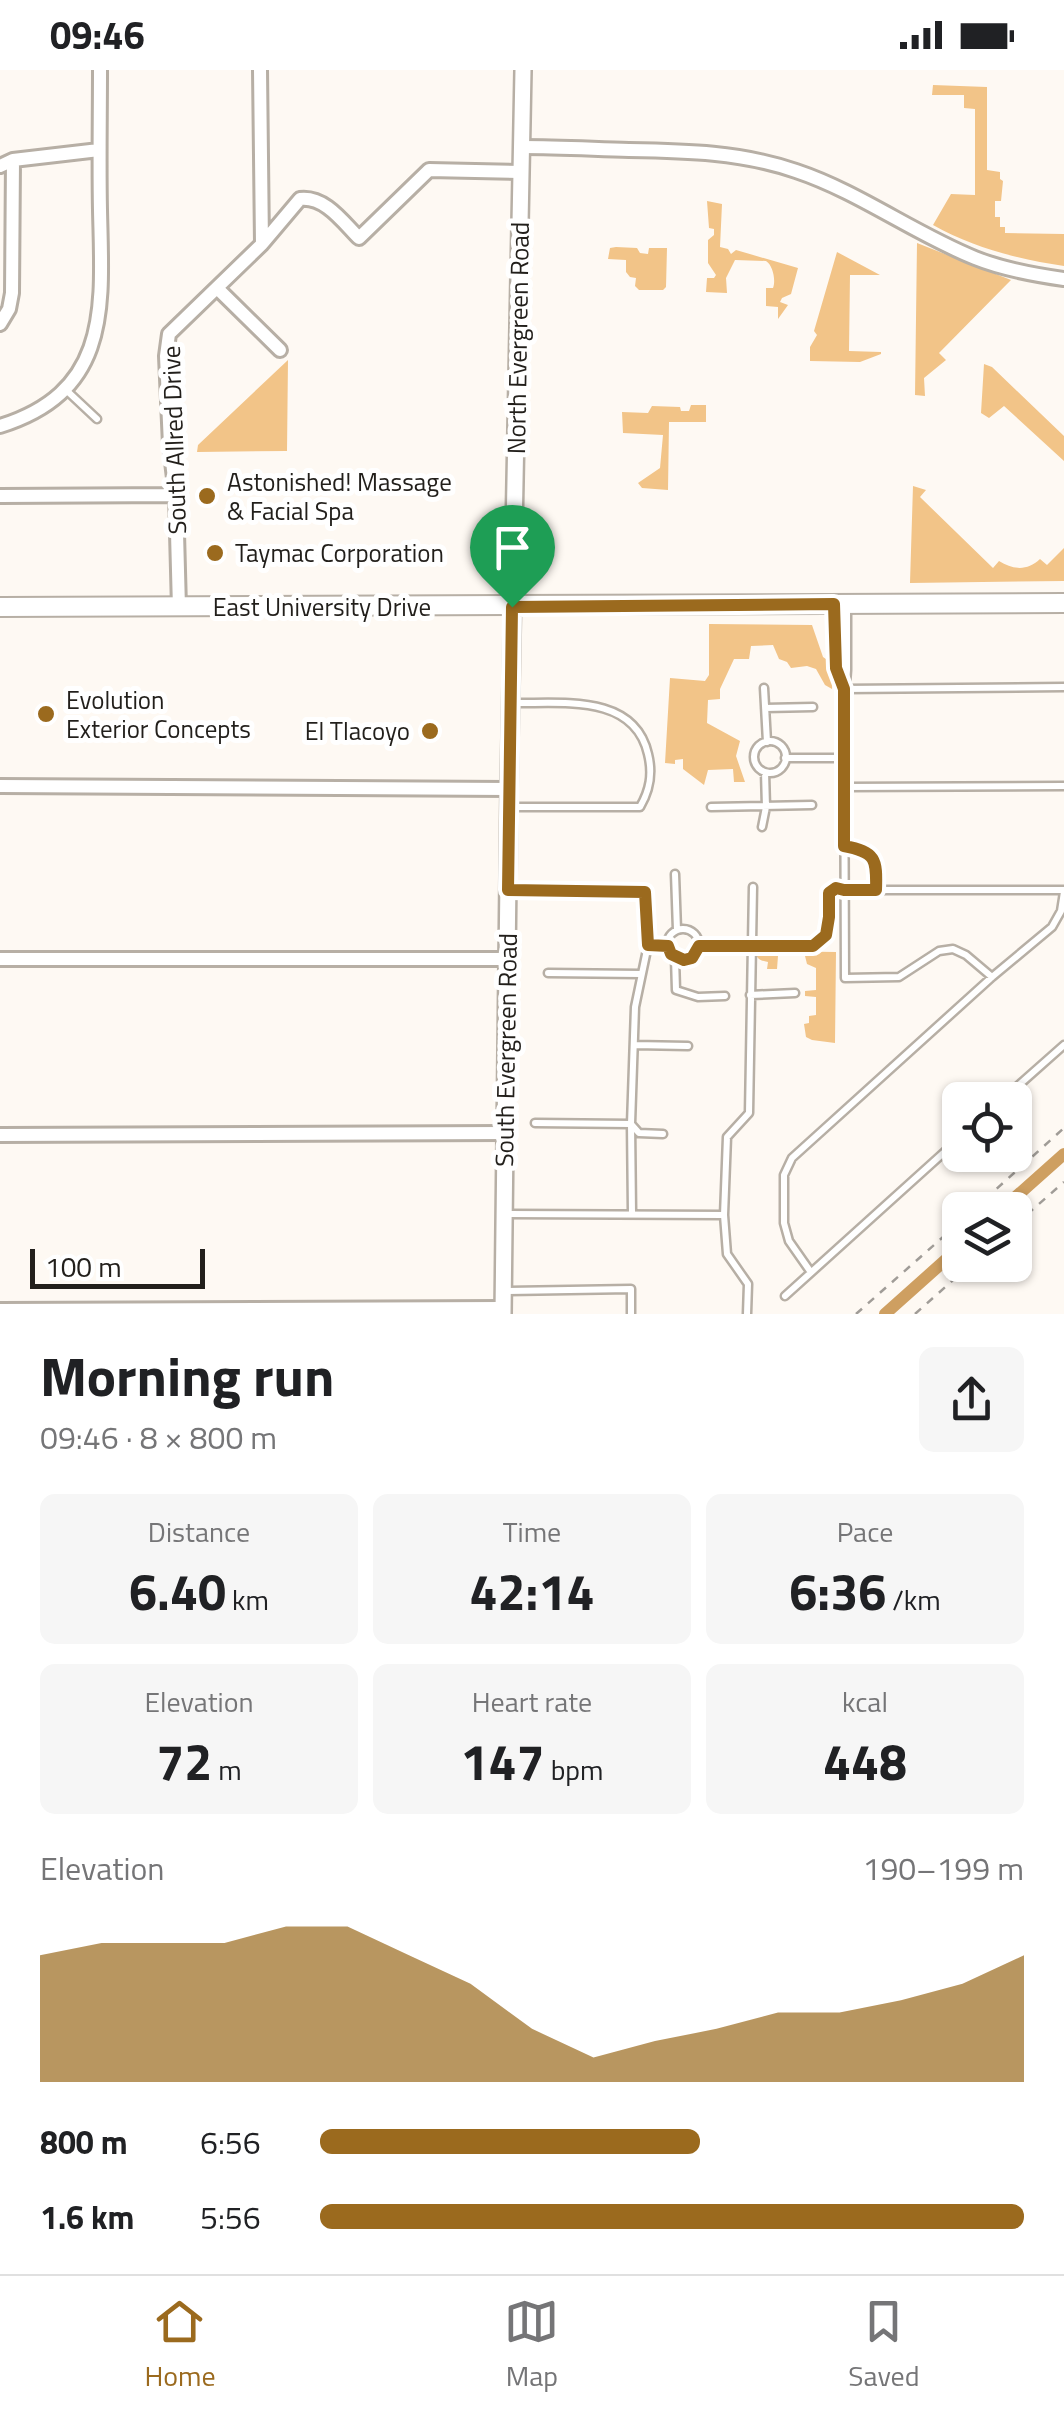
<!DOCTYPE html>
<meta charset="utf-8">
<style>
body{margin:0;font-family:"Titillium Web",sans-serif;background:#f6f6f6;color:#202124;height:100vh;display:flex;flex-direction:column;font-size:38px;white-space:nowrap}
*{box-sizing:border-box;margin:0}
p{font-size:32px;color:#757577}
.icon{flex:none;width:55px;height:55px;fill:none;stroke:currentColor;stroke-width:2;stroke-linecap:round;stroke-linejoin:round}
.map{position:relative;height:1244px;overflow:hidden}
.sheet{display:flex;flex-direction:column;background:#fff;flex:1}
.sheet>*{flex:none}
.controls{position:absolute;left:942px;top:1012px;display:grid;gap:20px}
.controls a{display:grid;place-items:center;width:90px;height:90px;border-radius:15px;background:#fff;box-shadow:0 2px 8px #0004;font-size:50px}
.scale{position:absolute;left:30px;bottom:25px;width:175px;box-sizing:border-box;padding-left:10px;border:5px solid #221f1b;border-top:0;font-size:28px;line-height:35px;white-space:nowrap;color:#221f1b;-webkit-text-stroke:8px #fff;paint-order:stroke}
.pin{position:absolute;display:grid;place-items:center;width:85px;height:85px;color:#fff;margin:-102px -42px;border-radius:50% 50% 50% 0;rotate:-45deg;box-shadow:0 0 10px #0007}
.pin .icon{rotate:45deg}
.round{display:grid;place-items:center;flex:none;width:105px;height:105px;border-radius:15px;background:#f6f6f6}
.headline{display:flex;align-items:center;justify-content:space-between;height:170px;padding:0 40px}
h1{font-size:55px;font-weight:700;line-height:75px}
.figures{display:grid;grid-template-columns:repeat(3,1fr);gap:15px;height:170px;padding:10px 40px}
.figures div{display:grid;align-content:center;border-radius:15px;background:#f6f6f6;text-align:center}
.figures b{font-size:50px;font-weight:700}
.figures small{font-size:28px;font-weight:400}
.figures p{font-size:28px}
.chart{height:280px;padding:20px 40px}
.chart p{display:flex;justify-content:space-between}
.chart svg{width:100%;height:180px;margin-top:10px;fill:#9b6a1e;opacity:.7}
ul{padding:0 40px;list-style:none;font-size:32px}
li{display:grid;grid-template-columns:160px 120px 1fr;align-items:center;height:75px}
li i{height:25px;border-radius:12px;background:#9b6a1e}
.status{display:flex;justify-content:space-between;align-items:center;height:70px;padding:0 50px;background:#fff;direction:ltr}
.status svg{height:28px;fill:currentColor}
.tab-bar{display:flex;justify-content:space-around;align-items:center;height:140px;border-top:2px solid #e0e0e0;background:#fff;font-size:28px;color:#757577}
.tab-bar a{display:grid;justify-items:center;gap:5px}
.tab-bar .on{color:#9b6a1e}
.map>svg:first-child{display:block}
.green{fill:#f2c488}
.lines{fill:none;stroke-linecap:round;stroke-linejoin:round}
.canal{stroke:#ce9f61;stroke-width:12}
.service-casing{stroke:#b7afa5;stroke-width:11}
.minor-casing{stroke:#b7afa5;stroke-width:18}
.tertiary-casing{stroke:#b7afa5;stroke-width:20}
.secondary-casing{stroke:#b7afa5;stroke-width:22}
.path{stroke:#a09c97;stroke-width:2.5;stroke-dasharray:8 8;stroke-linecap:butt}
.service{stroke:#fff;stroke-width:6}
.minor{stroke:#fff;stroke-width:12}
.tertiary{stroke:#fff;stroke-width:15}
.secondary{stroke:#fff;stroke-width:18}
.route-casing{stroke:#fff;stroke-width:20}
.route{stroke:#9b6a1e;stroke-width:12}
.poi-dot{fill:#9b6a1e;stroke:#fff;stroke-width:4}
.labels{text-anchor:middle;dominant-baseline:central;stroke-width:10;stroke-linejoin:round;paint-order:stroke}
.street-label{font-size:25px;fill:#221f1b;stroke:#fff}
.poi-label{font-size:25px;fill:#221f1b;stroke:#fff;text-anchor:start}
</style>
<div class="status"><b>09:46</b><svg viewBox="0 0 49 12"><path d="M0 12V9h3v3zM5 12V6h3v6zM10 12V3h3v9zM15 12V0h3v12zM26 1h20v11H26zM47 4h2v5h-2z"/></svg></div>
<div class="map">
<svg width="1064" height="1244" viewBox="0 0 1064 1244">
<rect width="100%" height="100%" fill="#fef9f3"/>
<path class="green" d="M933,15L987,17V100L1000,102V109L1003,111L1001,131H995V147H1000V157H1005V163L1064,164V196C1018,189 974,178 933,155L951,124L975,125V39L964,38V25H932Z
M707,131L722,134L720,177L728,179L731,184L736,180L798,198L791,224L782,228L780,232L788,235L778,249V237L766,236V218H773C776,211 773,195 766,191L735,190L726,208L727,223L706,222L707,208H714L716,205L708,193V170L714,165V159L709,158Z
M917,173L1011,210L939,283L946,290L924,308L925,326L915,325Z
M616,177L637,178L640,183L648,184L649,178H667L666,217L663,220H639L635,216L636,208L630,207L626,202V190L608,189L610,178Z
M837,182L880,205H850L849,281L881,282V284L860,292L810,291V277L817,265L814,261Z
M288,290L287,381L197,382L198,375Z
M984,294L992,297L1064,366V391L1004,336L989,348L981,343Z
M691,335H706V352H669L668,420L642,418L638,413L660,398L663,365L623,363L622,342L648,343L652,336L680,337L681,341H689Z
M913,416L926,420L920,427L993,498L999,491C1014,500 1027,501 1040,489L1047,495L1064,478V511L910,513Z
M709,554L812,555L823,587L833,594L832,619L825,615L816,599L807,596L791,598L787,592L779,589L773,575L751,576L749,589H734L720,619V629L708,630L707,653L740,671L736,686L745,712H734L733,699L708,700L704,715L683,699V689L675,690V694L665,693L670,608L705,611L709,605Z
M760,881L836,882L835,973L812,970L806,967L804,954L809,953V946L816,945V927L805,926V921L816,920V898L807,894L805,886H778L777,899H767L768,892C762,891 757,890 756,883Z"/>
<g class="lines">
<path class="canal" d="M1001,1140L1064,1084
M885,1244L960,1177"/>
<g class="service-casing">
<path id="service" d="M65,319L97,349
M847,534V600L844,640L845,908L899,907L939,881L953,879L966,885L992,907
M834,537L835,597L844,618
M764,618L767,672
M844,619L1064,617
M765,638L813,637
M754 687a16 16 0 1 1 32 0a16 16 0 1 1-32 0Z
M785,688H844
M844,717L1064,716
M510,737H640C650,720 653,704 648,684C634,623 561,634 512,633
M711,737L812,735
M762,757L766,737L765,702
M844,776C876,782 877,790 876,820
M675,804L677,860
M508,820L645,823L648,875L635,937L631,1054L632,1143
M667 875a16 16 0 1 1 32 0a16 16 0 1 1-32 0Z
M648,875L668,876
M699,876H813L826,865L829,847V823L836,817L844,820H1064
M675,888L676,920L698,927L725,926
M548,903L641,904
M750,925L795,923
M634,975L688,976
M1002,1030L1064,975
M535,1053L631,1054L639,1063L663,1064
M506,1144L724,1145
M810,1201L789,1171L784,1153V1105L792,1088L992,907L1052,857L1061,841L1064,822
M505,1221L631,1219V1244
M785,1226L960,1068
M747,1244L748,1214L727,1184L724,1145L727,1067L749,1043L753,817"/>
</g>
<g class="minor-casing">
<path id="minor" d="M522,77C558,77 593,79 629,80C686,81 741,82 796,101C859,122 913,163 975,188C1002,199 1035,205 1064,209
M0,96L13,90L99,80
M262,174L300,129C325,126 343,152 359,168L429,100L521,102
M217,218L280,280
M0,254L9,239L12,223L13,90
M0,356C112,321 102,235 100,140C99,93 100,47 100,0
M0,426L176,425
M179,538L176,425L170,375L166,286L169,264L262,174L260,0
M0,716L509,719
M0,889H507
M0,1065L505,1063
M0,1240L503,1238"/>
</g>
<g class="tertiary-casing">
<path id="tertiary" d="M503,1244L509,719L523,0"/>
</g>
<g class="secondary-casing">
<path id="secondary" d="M0,537L1064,533"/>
</g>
<path class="path" d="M973,1140L1064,1058
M1015,1155L1064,1112
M856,1244L960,1152
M915,1244L970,1195"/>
<use href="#service" class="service"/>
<use href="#minor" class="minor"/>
<use href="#tertiary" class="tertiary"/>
<use href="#secondary" class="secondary"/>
</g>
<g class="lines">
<g class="route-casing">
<path id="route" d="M834,534L836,598L844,619V776C876,782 877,789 876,820H844L836,818L829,823V847L826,865L813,876H699L692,888L684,890L671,884L668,876L648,875L645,822L508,820L512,537Z"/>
</g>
<use href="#route" class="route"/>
</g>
<g class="poi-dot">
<circle cx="207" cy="426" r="10"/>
<circle cx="215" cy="483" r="10"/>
<circle cx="46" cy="644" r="10"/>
<circle cx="430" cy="661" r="10"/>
</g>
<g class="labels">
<g class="street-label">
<text transform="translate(518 268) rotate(-89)">North Evergreen Road</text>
<text transform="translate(174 370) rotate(-92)">South Allred Drive</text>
<text x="322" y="537">East University Drive</text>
<text transform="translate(506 980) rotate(-89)">South Evergreen Road</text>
</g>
<g class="poi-label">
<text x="227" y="412">Astonished! Massage<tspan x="227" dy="29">&amp; Facial Spa</tspan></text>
<text x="235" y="483">Taymac Corporation</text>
<text x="66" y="630">Evolution<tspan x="66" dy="29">Exterior Concepts</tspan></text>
<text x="410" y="661" text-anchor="end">El Tlacoyo</text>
</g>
</g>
</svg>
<div class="controls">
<a><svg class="icon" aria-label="locate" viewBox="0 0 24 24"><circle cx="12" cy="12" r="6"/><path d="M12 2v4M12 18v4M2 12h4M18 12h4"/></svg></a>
<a><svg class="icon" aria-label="layers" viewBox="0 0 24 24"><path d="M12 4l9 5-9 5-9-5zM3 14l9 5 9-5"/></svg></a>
</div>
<div class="scale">100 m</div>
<div class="pin" style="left:512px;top:537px;background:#1e9e55"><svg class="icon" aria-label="arrive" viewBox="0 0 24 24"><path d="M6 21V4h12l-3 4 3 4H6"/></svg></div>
</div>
<section class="sheet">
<div class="headline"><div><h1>Morning run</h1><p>09:46 · 8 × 800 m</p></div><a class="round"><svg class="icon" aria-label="share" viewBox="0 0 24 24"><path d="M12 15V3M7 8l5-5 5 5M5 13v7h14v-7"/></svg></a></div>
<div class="figures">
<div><p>Distance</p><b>6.40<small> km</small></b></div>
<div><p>Time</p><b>42:14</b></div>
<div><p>Pace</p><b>6:36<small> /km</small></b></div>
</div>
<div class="figures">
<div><p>Elevation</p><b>72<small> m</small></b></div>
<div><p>Heart rate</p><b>147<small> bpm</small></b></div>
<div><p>kcal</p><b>448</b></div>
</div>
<div class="chart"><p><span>Elevation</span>190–199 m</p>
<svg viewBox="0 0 160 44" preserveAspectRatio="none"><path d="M0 44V13L10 10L20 10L30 10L40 6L50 6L60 13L70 20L80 31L90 38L100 34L110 31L120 27L130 27L140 24L150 20L160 13V44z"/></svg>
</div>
<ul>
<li><b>800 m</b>6:56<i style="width:54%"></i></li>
<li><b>1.6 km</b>5:56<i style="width:100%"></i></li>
</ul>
</section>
<nav class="tab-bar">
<a class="on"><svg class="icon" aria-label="home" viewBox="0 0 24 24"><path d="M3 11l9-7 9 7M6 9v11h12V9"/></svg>Home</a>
<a><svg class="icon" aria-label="map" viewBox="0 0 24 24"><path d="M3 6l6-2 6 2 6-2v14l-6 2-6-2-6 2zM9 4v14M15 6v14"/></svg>Map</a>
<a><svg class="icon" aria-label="saved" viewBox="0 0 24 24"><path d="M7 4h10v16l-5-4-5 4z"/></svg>Saved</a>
</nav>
